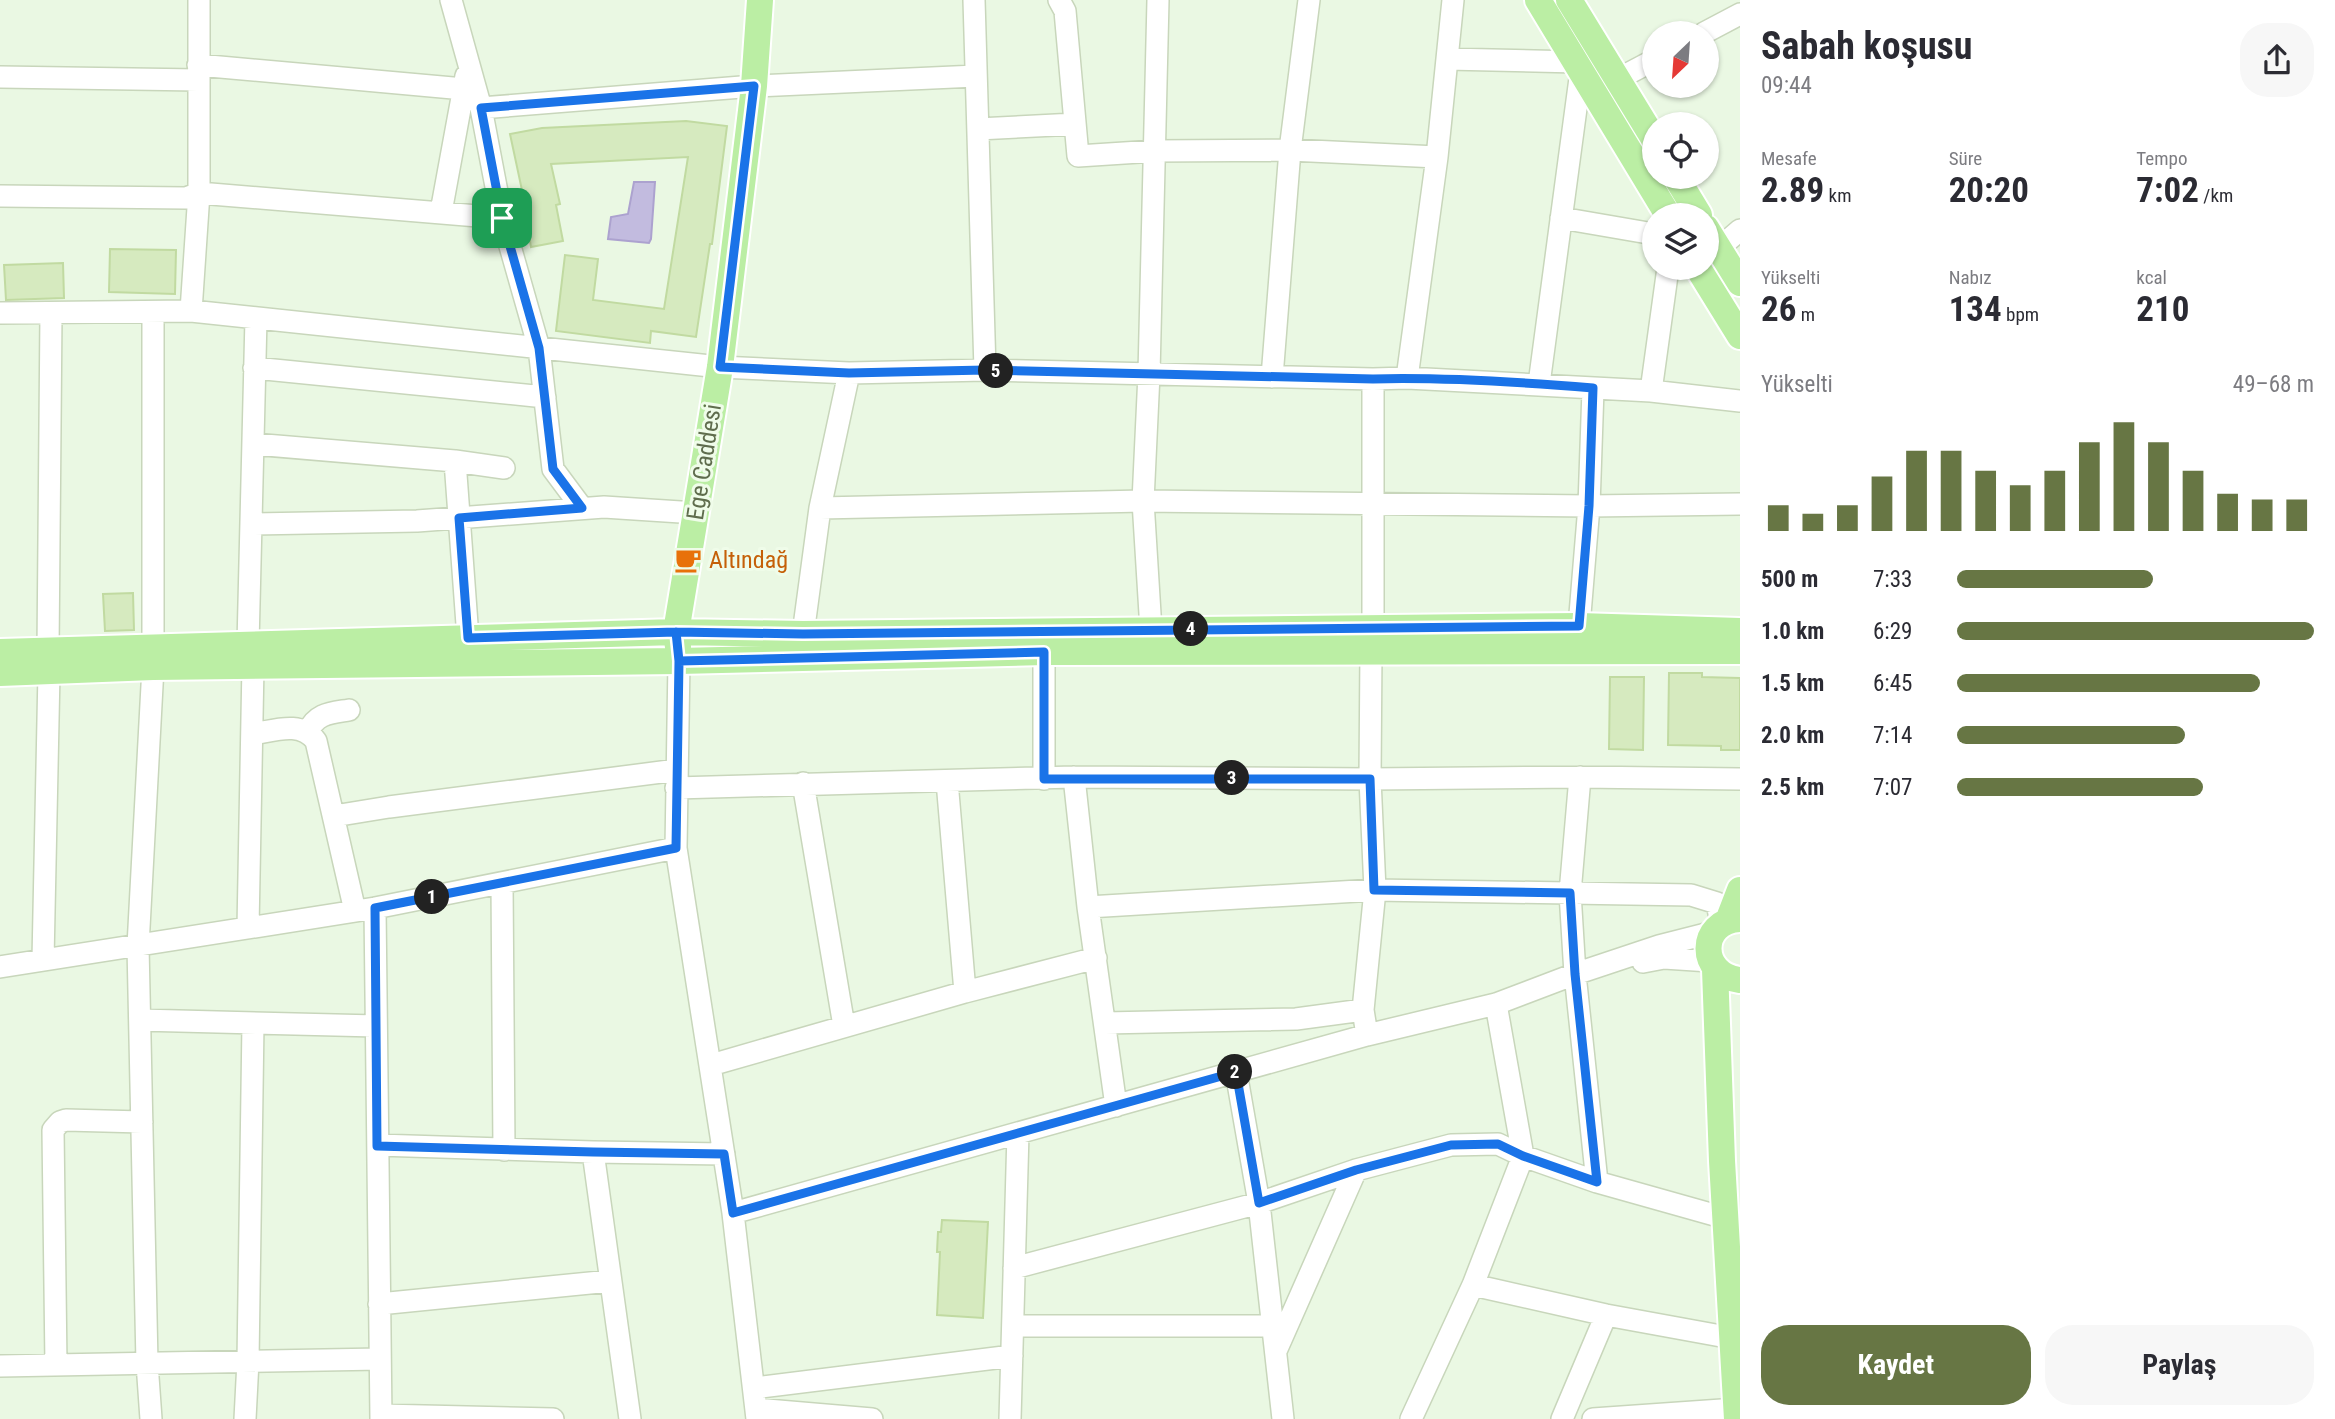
<!DOCTYPE html>
<html lang="tr">
<meta charset="utf-8">
<style>
body{margin:0;font-family:"Roboto Condensed",sans-serif;background:#f7f7f7;color:#2b2b33;height:100vh;display:flex;flex-direction:column;font-size:26px;white-space:nowrap}
*{box-sizing:border-box;margin:0}
p{font-size:23px;color:#7c7c81}
.icon{flex:none;width:38px;height:38px;fill:none;stroke:currentColor;stroke-width:2;stroke-linecap:round;stroke-linejoin:round}
.map{position:relative;flex:1;overflow:hidden}
.sheet{display:flex;flex-direction:column;background:#fff;width:595px}
.sheet>*{flex:none}
.needle{width:46px;rotate:205deg}
.buttons{position:absolute;left:1642px;top:21px;display:grid;gap:14px}
.buttons a{display:grid;place-items:center;width:77px;height:77px;border-radius:50%;background:#fff;box-shadow:0 2px 5px #0004;font-size:35px}
.pin{position:absolute;display:grid;place-items:center;width:60px;height:60px;color:#fff;margin:-30px;border-radius:14px;box-shadow:0 4px 10px #0006}
.km{position:absolute;width:35px;height:35px;margin:-18px;border-radius:50%;background:#222;color:#fff;font-size:19px;line-height:35px;text-align:center}
.round{display:grid;place-items:center;flex:none;width:74px;height:74px;border-radius:28px;background:#f7f7f7}
.head{display:flex;align-items:center;justify-content:space-between;height:119px;padding:0 21px}
h1{font-size:38px;font-weight:700;line-height:52px}
.figures{display:grid;grid-template-columns:repeat(3,1fr);gap:10px;height:119px;padding:7px 21px}
.figures div{display:grid;align-content:center}
.figures b{font-size:35px;font-weight:700}
.figures small{font-size:19px;font-weight:400}
.figures p{font-size:19px}
.chart{height:196px;padding:14px 21px}
.chart p{display:flex;justify-content:space-between}
.chart svg{width:100%;height:126px;margin-top:7px;stroke:#677644;stroke-width:6}
.primary-button{display:flex;gap:14px;margin-top:auto;padding:14px 21px}
.primary-button a{flex:1;height:80px;border-radius:28px;background:#677644;color:#fff;font-size:28px;font-weight:700;line-height:80px;text-align:center}
.primary-button a+a{background:#f7f7f7;color:#2b2b33}
ul{padding:0 21px;list-style:none;font-size:23px}
li{display:grid;grid-template-columns:112px 84px 1fr;align-items:center;height:52px}
li i{height:18px;border-radius:9px;background:#677644}
main{display:flex;flex:1;min-height:0}
.map>svg:first-child{display:block}
.water{fill:#c2bbdf;stroke:#aca2cf;stroke-width:2}
.building{fill:#d6eabf;stroke:#c1daa1;stroke-width:2}
.lines{fill:none;stroke-linecap:round;stroke-linejoin:round}
.minor-casing{stroke:#c8d6bb;stroke-width:24}
.major-casing{stroke:#fff;stroke-width:30}
.minor{stroke:#fff;stroke-width:21}
.major{stroke:#bbeea4;stroke-width:26}
.route-casing{stroke:#fff;stroke-width:14}
.route{stroke:#1a73e8;stroke-width:9}
.labels{text-anchor:middle;dominant-baseline:central;stroke-width:6;stroke-linejoin:round;paint-order:stroke}
.street-label{font-size:24px;fill:#5f6d4d;stroke:#effce9}
.food-label{font-size:24px;fill:#c56008;stroke:#effce9;text-anchor:start}
</style>
<main>
<div class="map">
<svg width="1740" height="1419" viewBox="0 0 1740 1419">
<rect width="100%" height="100%" fill="#eaf8e3"/>
<path class="water" d="M634,182H655L651,239L649,243L608,239L611,217L628,214Z"/>
<path class="building" d="M686,121L727,126L712,244H710L696,337L651,331L650,343L556,331L565,255L598,259L593,300L664,309L688,157L551,164L560,204L556,205L563,241L531,247L527,223H529L510,134L542,128Z
M110,249L176,250L175,294L109,292Z
M63,263L64,298L6,300L4,265Z
M133,593L134,630L105,631L103,594Z
M1669,673H1702V677L1740,678V750H1721V746L1668,745Z
M1610,677H1644L1643,750L1609,749Z
M942,1220L988,1222L983,1318L937,1315L940,1252H937L938,1232H941Z"/>
<g class="lines">
<g class="minor-casing">
<path id="minor" d="M451,0L481,108L502,218L539,348L553,469L582,508
M974,0L985,370
M1059,0L1065,11L1078,156L1155,151L1290,150L1437,157
M1704,33L1740,14
M1447,59L1577,62
M198,65L464,89
M0,77L198,80
M1618,79L1654,60
M481,108L754,86L976,76
M978,129L1075,124
M0,196L186,198L199,193L502,218
M441,212L466,76
M1561,218L1654,234
M1718,249L1740,230
M191,311L199,193V0
M0,313L191,311L720,367L849,373L985,370L1373,379L1407,378L1651,391L1740,401
M254,368L545,397
M1272,377L1290,150L1309,0
M1407,378L1437,157L1453,0
M1373,379V628
M1539,384L1581,71
M1651,391L1668,268
M253,444L455,461L504,468
M455,461L468,638
M820,508L1143,501L1589,506L1740,504
M251,524L417,521L604,507L696,513
M1579,626L1589,506L1593,389
M1151,630L1143,501L1149,374L1158,0
M803,634L820,508L849,373
M248,644L256,318
M153,646V312
M48,651L51,313
M679,661L676,848L733,1213L757,1419
M308,732C316,713 331,713 349,710
M252,734C274,731 300,720 316,741L355,911
M1074,777L1088,907L1116,1106
M1580,777L1570,893L1575,974L1597,1182
M1044,779V652
M947,781L965,992
M803,783L844,1026
M676,788L1074,777L1370,779L1580,777L1740,779
M334,816L389,807L677,770
M502,883L504,1150
M1088,907L1375,890L1691,895L1717,903L1721,924
M375,908L381,1419
M248,928L253,665
M43,960L49,672
M1643,962L1664,958L1710,961
M0,967L375,908L676,848
M140,1020L376,1026
M1105,1023L1296,1019L1363,1010
M1367,1035L1363,1010L1375,890L1370,779L1371,650
M711,1065L965,992L1096,958
M1236,1072L1259,1203L1283,1419
M378,1145L593,1152L724,1154
M593,1152L630,1419
M733,1213L1367,1035L1496,1004L1575,974L1659,946L1714,932
M1014,1268L1259,1203L1356,1170L1451,1145L1498,1144L1523,1156L1597,1182L1725,1218
M1473,1285L1606,1315L1732,1338
M379,1304L610,1281
M1013,1326H1272
M1276,1351L1356,1170
M56,1365L53,1130L60,1122L66,1120L142,1122
M0,1366L380,1359
M754,1388L1012,1356
M756,1409L872,1419
M381,1415L553,1419
M151,1419L147,1363L138,946L153,667
M245,1419L248,1361L253,1023
M1010,1419L1018,1133
M1411,1419L1473,1285L1523,1156L1496,1004
M1562,1419L1606,1315
M1593,1419L1736,1409"/>
</g>
<g class="major-casing">
<path id="major" d="M1538,0L1668,215
M1569,0L1654,139
M1676,177L1699,215
M1706,228L1740,283
M1698,268L1740,336
M678,647L676,632L720,367L754,86L760,0
M0,652L676,632L803,634L1579,626L1740,631
M0,673L153,667L679,661L1044,652L1740,651
M1740,919C1698,921 1698,975 1740,980
M1728,921L1740,890
M1715,969L1722,1161L1737,1419"/>
</g>
<use href="#minor" class="minor"/>
<use href="#major" class="major"/>
</g>
<g class="lines">
<g class="route-casing">
<path id="route" d="M502,218L539,348L553,469L582,508L459,518L468,638L676,632L679,661L676,848L375,908L377,1146L593,1152L724,1154L733,1213L1236,1072L1259,1203L1356,1170L1451,1145L1498,1144L1523,1156L1597,1182L1575,974L1570,893L1374,890L1370,779H1044V652L679,661L676,632L803,634L1579,626L1589,506L1593,388C1520,382 1446,377 1373,379L985,370L849,373L720,367L754,86L481,108L502,218"/>
</g>
<use href="#route" class="route"/>
</g>
<defs>
<g id="cafe-bare" transform="scale(2.1)"><path d="M-5.5-4.5H6V0H3Q3 3.5 0 3.5H-2.5Q-5.5 3.5-5.5 0ZM3-3.2v2h1.7v-2ZM-6 4.5H4V6H-6Z" fill="#e8710a" stroke="#effce9" stroke-width="2.5" paint-order="stroke"/></g>
</defs>
<g fill-rule="evenodd">
<use href="#cafe-bare" x="688" y="560"/>
</g>
<g class="labels">
<g class="street-label">
<text transform="translate(704 462) rotate(-81)">Ege Caddesi</text>
</g>
<g class="food-label">
<text x="709" y="560">Altındağ</text>
</g>
</g>
</svg>
<div class="buttons">
<a><svg class="needle" viewBox="-14 -14 28 28"><path d="M0-13l5 13h-10z" fill="#e53935"/><path d="M0 13l5-13h-10z" fill="#7c7c81"/></svg></a>
<a><svg class="icon" aria-label="locate" viewBox="0 0 24 24"><circle cx="12" cy="12" r="6"/><path d="M12 2v4M12 18v4M2 12h4M18 12h4"/></svg></a>
<a><svg class="icon" aria-label="layers" viewBox="0 0 24 24"><path d="M12 4l9 5-9 5-9-5zM3 14l9 5 9-5"/></svg></a>
</div>
<div class="pin" style="left:502px;top:218px;background:#1e9e55"><svg class="icon" aria-label="arrive" viewBox="0 0 24 24"><path d="M6 21V4h12l-3 4 3 4H6"/></svg></div>
<b class="km" style="left:432px;top:897px">1</b>
<b class="km" style="left:1235px;top:1072px">2</b>
<b class="km" style="left:1232px;top:778px">3</b>
<b class="km" style="left:1191px;top:629px">4</b>
<b class="km" style="left:996px;top:371px">5</b>
</div>
<section class="sheet">
<div class="head"><div><h1>Sabah koşusu</h1><p>09:44</p></div><a class="round"><svg class="icon" aria-label="share" viewBox="0 0 24 24"><path d="M12 15V3M7 8l5-5 5 5M5 13v7h14v-7"/></svg></a></div>
<div class="figures">
<div><p>Mesafe</p><b>2.89<small> km</small></b></div>
<div><p>Süre</p><b>20:20</b></div>
<div><p>Tempo</p><b>7:02<small> /km</small></b></div>
</div>
<div class="figures">
<div><p>Yükselti</p><b>26<small> m</small></b></div>
<div><p>Nabız</p><b>134<small> bpm</small></b></div>
<div><p>kcal</p><b>210</b></div>
</div>
<div class="chart"><p><span>Yükselti</span>49–68 m</p>
<svg viewBox="0 0 160 44" preserveAspectRatio="none"><path d="M5 44V35M15 44V38M25 44V35M35 44V25M45 44V16M55 44V16M65 44V23M75 44V28M85 44V23M95 44V13M105 44V6M115 44V13M125 44V23M135 44V31M145 44V33M155 44V33"/></svg>
</div>
<ul>
<li><b>500 m</b>7:33<i style="width:55%"></i></li>
<li><b>1.0 km</b>6:29<i style="width:100%"></i></li>
<li><b>1.5 km</b>6:45<i style="width:85%"></i></li>
<li><b>2.0 km</b>7:14<i style="width:64%"></i></li>
<li><b>2.5 km</b>7:07<i style="width:69%"></i></li>
</ul>
<div class="primary-button"><a>Kaydet</a><a>Paylaş</a></div>
</section>
</main>
